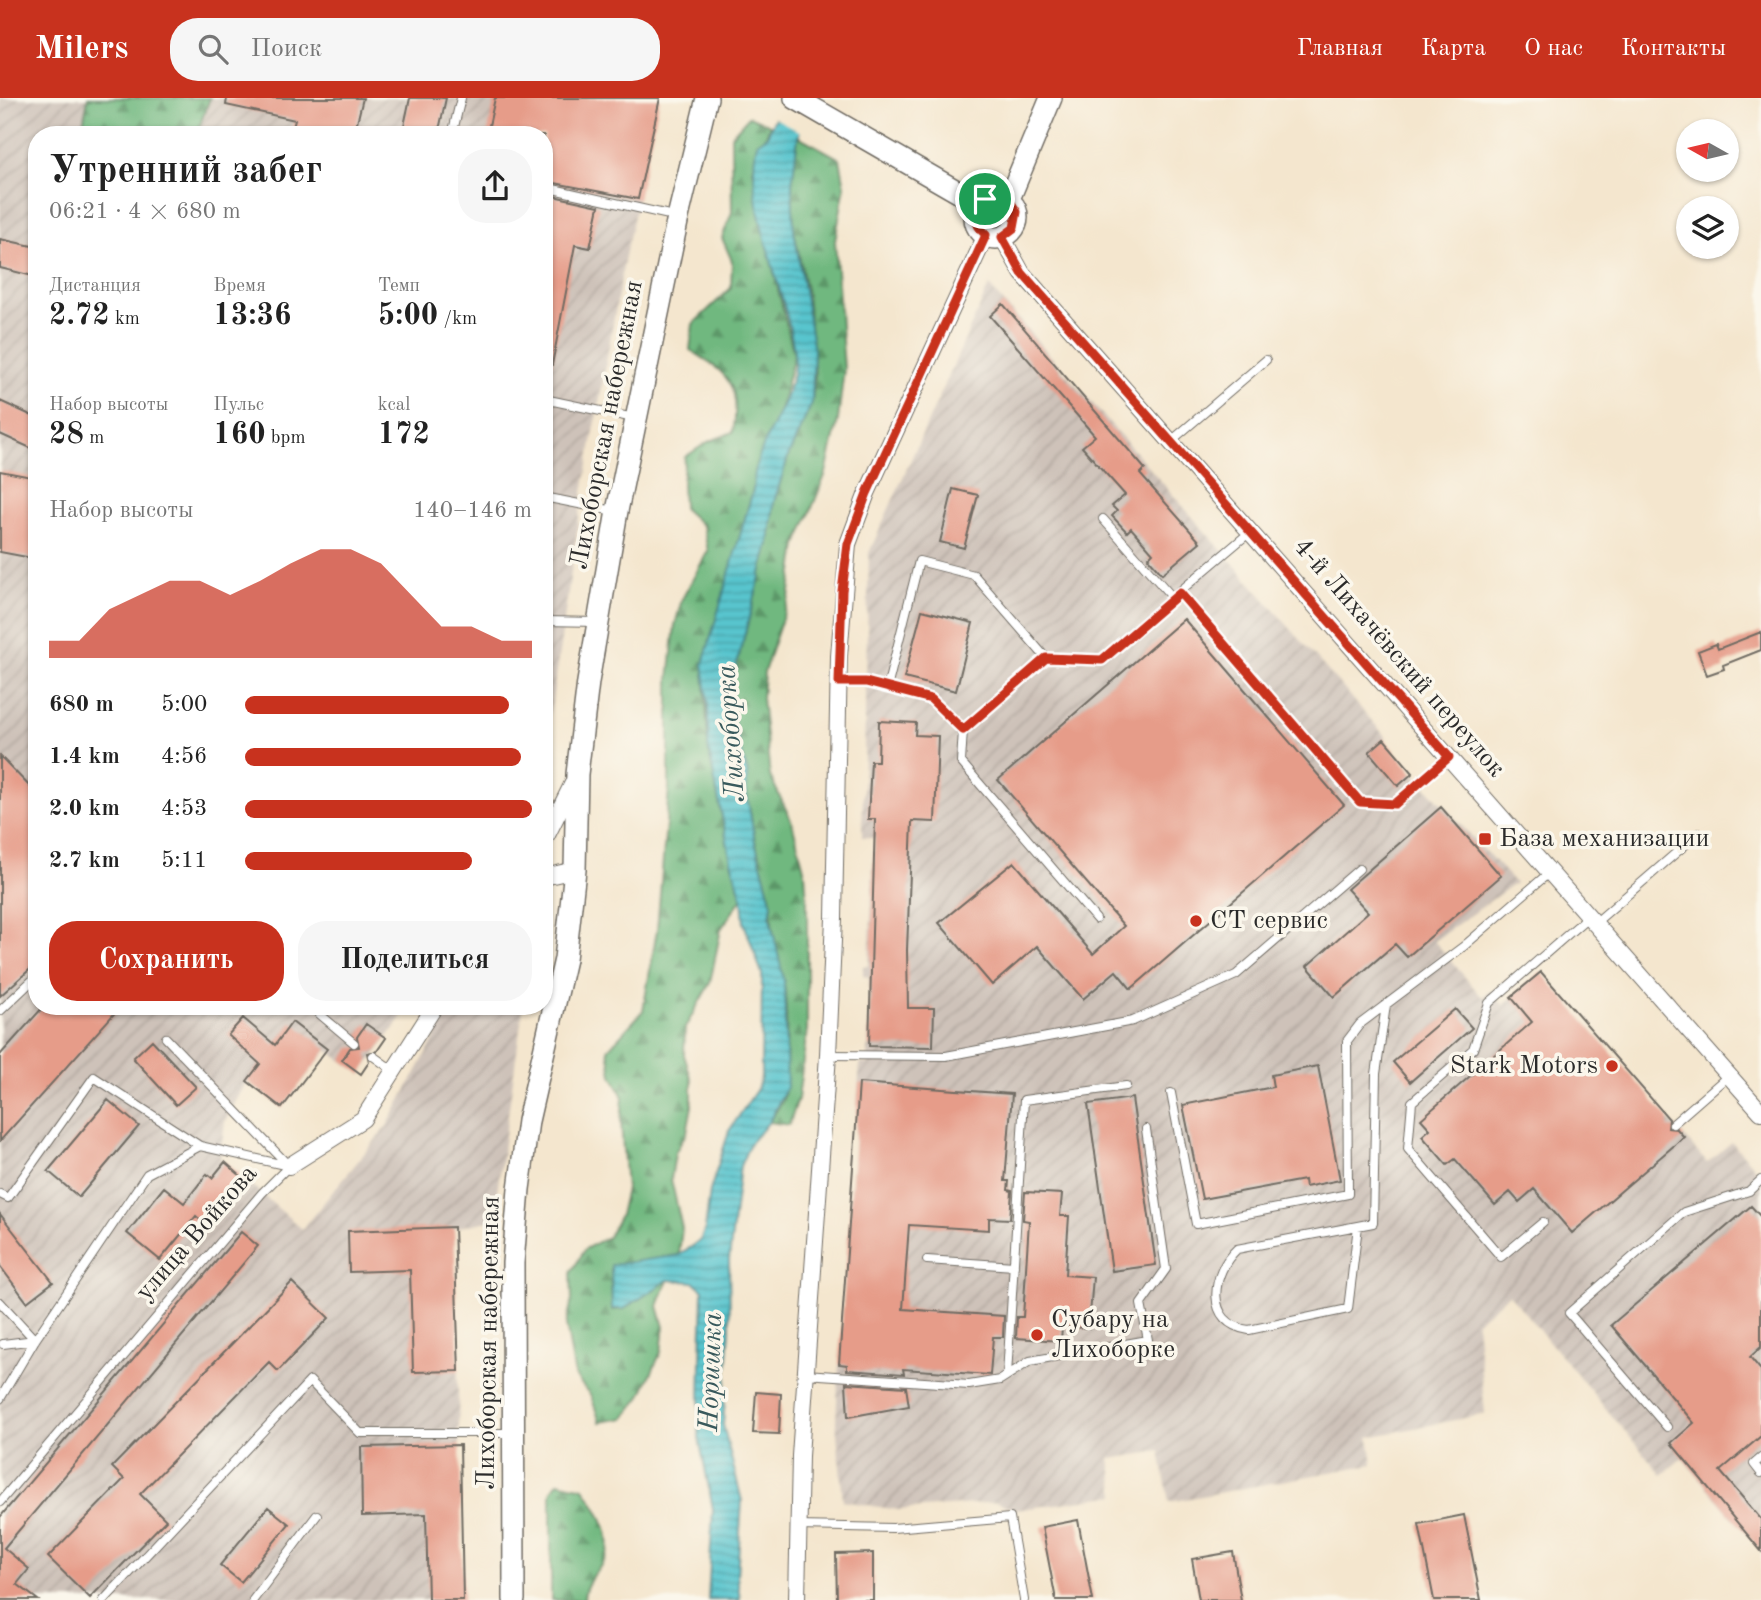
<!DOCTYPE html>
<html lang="ru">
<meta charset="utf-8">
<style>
body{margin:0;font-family:"Old Standard TT",serif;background:#f6f6f6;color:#222;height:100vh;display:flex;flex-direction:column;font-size:26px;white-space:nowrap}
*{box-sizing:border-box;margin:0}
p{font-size:23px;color:#767676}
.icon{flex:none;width:38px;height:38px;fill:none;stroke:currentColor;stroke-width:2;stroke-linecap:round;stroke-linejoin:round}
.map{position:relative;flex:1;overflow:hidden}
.panel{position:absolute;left:28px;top:28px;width:525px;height:889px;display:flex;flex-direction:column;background:#fff;border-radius:28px;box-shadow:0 2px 5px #0004}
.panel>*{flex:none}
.needle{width:46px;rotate:278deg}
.buttons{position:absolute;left:1676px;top:21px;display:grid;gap:14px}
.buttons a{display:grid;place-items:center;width:63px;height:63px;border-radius:50%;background:#fff;box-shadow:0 2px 5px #0004;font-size:35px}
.pin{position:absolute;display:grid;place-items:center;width:60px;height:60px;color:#fff;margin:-30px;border:4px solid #fff;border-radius:50%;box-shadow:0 2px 7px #0007}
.round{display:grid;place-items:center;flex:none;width:74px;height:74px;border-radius:28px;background:#f6f6f6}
.summary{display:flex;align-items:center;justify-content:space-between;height:119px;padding:0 21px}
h1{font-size:38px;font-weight:700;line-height:52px}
.stats{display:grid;grid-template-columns:repeat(3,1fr);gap:10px;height:119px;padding:7px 21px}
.stats div{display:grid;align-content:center}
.stats b{font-size:30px;font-weight:700}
.stats small{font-size:19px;font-weight:400}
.stats p{font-size:19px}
.chart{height:196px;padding:14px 21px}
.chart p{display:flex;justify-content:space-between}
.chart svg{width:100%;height:126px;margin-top:7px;fill:#c8321e;opacity:.7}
.action{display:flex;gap:14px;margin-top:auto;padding:14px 21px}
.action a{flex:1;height:80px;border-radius:28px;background:#c8321e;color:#fff;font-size:28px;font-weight:700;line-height:80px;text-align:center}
.action a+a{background:#f6f6f6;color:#222}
ul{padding:0 21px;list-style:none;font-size:23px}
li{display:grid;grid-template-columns:112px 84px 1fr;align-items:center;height:52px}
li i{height:18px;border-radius:9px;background:#c8321e}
header{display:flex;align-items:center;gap:42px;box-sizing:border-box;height:98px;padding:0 35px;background:#c8321e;color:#fff}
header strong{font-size:33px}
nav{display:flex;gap:38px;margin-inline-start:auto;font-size:24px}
.search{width:490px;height:63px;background:#f6f6f6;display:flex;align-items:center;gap:18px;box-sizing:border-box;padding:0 24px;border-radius:28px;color:#767676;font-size:26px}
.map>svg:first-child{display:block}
.industrial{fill:url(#industrial-furrows)}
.forest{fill:url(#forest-firs);stroke:#4e7255;stroke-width:2}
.water{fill:url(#water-rules);stroke:#42787c;stroke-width:2}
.pier{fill:#f4e6ce}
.building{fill:#e69c89}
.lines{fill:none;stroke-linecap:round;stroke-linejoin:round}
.service-casing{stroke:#716c64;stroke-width:10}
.minor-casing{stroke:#716c64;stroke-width:18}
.tertiary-casing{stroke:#716c64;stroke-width:24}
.service{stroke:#fff;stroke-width:8}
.minor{stroke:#fff;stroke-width:16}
.tertiary{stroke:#fff;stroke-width:21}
.route-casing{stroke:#fff;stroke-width:14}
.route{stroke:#c8321e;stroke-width:9}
.poi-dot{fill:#c8321e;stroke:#fbf7ec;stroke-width:2.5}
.labels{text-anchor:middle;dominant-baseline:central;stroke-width:7;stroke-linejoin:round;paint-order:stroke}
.street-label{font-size:26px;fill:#2b2b2b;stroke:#fbf7ec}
.poi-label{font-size:26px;fill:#2b2b2b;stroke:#fbf7ec;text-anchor:start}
.water-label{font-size:28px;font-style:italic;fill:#38595c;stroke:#fbf7ec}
</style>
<header>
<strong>Milers</strong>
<div class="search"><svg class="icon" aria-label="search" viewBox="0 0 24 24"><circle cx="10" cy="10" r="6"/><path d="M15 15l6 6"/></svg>Поиск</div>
<nav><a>Главная</a><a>Карта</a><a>О нас</a><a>Контакты</a></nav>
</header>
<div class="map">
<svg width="1761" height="1502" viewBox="0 0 1761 1502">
<defs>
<pattern id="industrial-furrows" width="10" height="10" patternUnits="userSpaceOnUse" patternTransform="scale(1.75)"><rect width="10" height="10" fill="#cec2b9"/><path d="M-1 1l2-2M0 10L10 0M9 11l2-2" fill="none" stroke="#b1a79f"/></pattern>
<pattern id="forest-firs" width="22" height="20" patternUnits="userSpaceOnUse" patternTransform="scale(1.75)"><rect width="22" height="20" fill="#70b87f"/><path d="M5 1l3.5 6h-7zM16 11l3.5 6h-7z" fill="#5c9668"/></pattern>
<pattern id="water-rules" width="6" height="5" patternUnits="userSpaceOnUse" patternTransform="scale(1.75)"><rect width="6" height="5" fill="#58c5ce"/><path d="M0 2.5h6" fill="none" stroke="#49a0a7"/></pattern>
</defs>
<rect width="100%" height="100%" fill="#fbf7ec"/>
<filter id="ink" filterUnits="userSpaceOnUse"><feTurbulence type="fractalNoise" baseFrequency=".0143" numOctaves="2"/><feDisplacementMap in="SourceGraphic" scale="14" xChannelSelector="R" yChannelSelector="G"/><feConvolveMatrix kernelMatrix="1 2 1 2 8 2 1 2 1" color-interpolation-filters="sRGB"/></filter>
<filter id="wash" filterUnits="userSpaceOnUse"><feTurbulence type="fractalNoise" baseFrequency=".00686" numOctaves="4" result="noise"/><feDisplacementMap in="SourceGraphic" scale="28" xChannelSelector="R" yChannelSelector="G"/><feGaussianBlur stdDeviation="1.57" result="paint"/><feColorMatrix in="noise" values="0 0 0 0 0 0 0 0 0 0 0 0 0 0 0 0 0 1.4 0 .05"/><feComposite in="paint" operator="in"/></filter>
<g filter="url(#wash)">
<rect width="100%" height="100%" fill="#f4e6ce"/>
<path class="industrial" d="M0,0H660L625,158L581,406L544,656V37H37V908H410L361,976L327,952L282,1010L247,983L225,1023L220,1060L302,1131L387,1028L452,908H521L523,911L493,1122L454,1130L463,1502H0Z
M989,188L1386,639L1384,641L1413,675L1515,785L1434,843L1482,899L1490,893L1503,907L1541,874L1707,1065L1732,1044L1761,1077V1453L1682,1360L1662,1377L1509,1196L1476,1224L1485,1316L1369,1339L1373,1366L1169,1404L1160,1353L1110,1361L1116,1397L1016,1412L997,1404L898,1412L843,1403L836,1324L839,1266L860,965L868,966V957L869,879L863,878V868H869L874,740L862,739L869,455Z"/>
<path class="forest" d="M88,0H210L196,37H81Z
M749,18L770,27L753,71L763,129L794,257L778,320L756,366L753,392L704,566L708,649L731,763L742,800L721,831L710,885L685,930L684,957L692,983V1008L687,1034L675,1055L671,1081L682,1130L679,1157L611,1168L612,1212L624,1211L668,1182L658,1208L664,1229L661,1254L640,1300L624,1320L600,1324L591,1298L575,1278L566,1227L572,1202L571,1175L585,1151L608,1139L620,1117L626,1091L621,1024L623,999L612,977L608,951L643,913L657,832L669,690V581L675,527L682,501L708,453L703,428L683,410L682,385L685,359L708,344L733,334C742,288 728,275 690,252L693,226L731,190L732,163L722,140L732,114L731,38Z
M798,38L840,61L845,88L835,143L844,271L838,322L826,375L797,447L789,500L764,574L762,600L770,678L792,724L805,775L807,802V932L798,1001L789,1027L769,1024C773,1017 780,1009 783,1001C788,987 787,904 784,887C780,860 769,832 772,806L755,743L746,691L748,677L734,625L732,584L769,445L774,404L789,356L812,305L815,278L807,197L794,132L792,86Z
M558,1384L584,1390C597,1410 618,1439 604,1463C595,1477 584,1485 584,1502H551V1394Z"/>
<path class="water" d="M784,0H815L798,38L792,86L794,132L814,252L812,305L789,356L774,404L769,445L732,584L734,625L748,677L746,691L755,743L772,806L770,819L784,883L787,989L769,1024L750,1045L740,1068L729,1162L730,1231L723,1327L742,1403L737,1478L740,1502H708L713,1411L699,1340L703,1192L694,1184L668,1182L624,1211H612L611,1167L679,1157L700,1143L705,1131L710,1093L729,1033L757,991L761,979L762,876L744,825L742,800L731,763L708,649V606L703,566L753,392C754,384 754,374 757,366C766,330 798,294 794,255C787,191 742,109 757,45L767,38Z"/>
<path class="pier" d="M780,0H818L803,35L771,18Z"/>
<g id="blocks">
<path class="building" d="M227,0H363L354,37H291L295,22L226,7Z
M410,0H446L438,37H402Z
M495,0H660L638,101L544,83V37H487Z
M544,96L599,108L590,150L575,147L552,267L544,266Z
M0,141L37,149V179L0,170Z
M1003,206L1145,371L1140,376L1200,444L1162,476L1148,460L1153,455L1131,430L1127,434L1112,418L1117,413L1112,408L1125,397L1082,349L1095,338L990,218Z
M0,303L37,320V353L0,336Z
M0,373L37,380V461L0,454Z
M953,391L978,397L964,450L940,444Z
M922,512L973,525L956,593L904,580Z
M1184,521L1344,707L1131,891L1116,873L1083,901L1037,848L992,887L939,825L1014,764L1093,856L1124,828L998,682Z
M1761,534V552L1723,567L1724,571L1707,577L1698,553L1716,546L1718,551Z
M879,623L916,625L915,637L938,638L935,724L912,723L907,852L908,910H934L933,949L869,948L875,721H868L871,663H878Z
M1384,641L1413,675L1398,688L1369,654Z
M0,658L37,696V865L0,898Z
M1441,709L1501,778L1407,859L1395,846L1334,899L1307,868L1368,814L1347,791Z
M1541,874L1669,1021L1668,1030L1677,1031L1684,1039L1572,1135L1534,1091L1519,1104L1510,1094L1495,1107L1455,1061L1447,1067L1422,1038L1430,1031L1421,1021L1532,924L1511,899Z
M44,908H121L0,1043V957Z
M1455,911L1472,930L1410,984L1393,964Z
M243,920L275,947L292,924L327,951L282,1010L247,983L260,966L228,937Z
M366,926L386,940L377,953L367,955L369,964L361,976L342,962L350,950L359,949L357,939Z
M152,942L196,989L176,1007L133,960Z
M1318,968L1340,1082L1305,1089L1304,1082L1202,1101L1183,1007L1273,989L1271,977Z
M859,985L1012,996L1005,1083H1009L1008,1092L1012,1093L1010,1121L989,1120V1132L909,1127L903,1211L1004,1218L1003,1239H993L990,1277L903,1271L904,1276L847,1272V1267L839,1266Z
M1132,1000L1156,1167L1112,1173L1088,1006Z
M108,1002L139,1028L79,1099L48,1073Z
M225,1064L242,1079L205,1126L196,1118L160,1162L127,1135L164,1089L184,1105L207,1076L212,1080Z
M1025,1094L1062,1096L1060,1118H1069L1065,1177L1093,1179L1089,1230L1062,1229L1061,1243L1016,1240L1017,1219H1023L1029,1123L1023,1122Z
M1751,1108L1761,1119V1249L1750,1259L1761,1272V1338L1720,1373L1761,1421V1453L1671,1345L1694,1325L1611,1227Z
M0,1116L53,1184L27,1204L0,1168Z
M454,1129L459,1273L413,1274L410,1172L349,1174L348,1133Z
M241,1134L258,1148L4,1450L29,1471L17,1486L38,1502H0V1419Z
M292,1184L329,1220L278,1273L269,1264L140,1396L166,1422L90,1500L48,1459L124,1381L112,1369Z
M846,1285L906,1289L909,1308L848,1319Z
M756,1294L781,1296L779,1336L753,1335Z
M460,1347L463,1502H428L426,1416L362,1418L361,1349Z
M268,1409L289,1426L241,1484L220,1467Z
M1464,1417L1481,1502H1434L1419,1426Z
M1078,1422L1093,1502H1056L1042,1429Z
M1233,1454L1241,1502H1199L1192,1461Z
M873,1455V1502H837L836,1456Z"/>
</g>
</g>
<g filter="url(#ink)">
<use href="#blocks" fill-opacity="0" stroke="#716c64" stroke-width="2"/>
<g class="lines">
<g class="service-casing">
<path id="service" d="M452,37L461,0
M544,89L678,119
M544,301L634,320
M1170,344L1266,262
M544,399L614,413
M1103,421L1173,500
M1250,434L1179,494L1360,704L1395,706L1449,659
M544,523L598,524
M839,584H866L931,601L963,632
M887,590L919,463L974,477L1046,560
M1096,821L961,664L963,632L1046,560L1102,562L1179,494
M1595,825L1699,735
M310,908L354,945
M0,913L37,878
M166,940L289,1068
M828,957L946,958L1133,923L1236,877L1359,771
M373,958L394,973
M1171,995L1196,1126L1348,1096L1347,943L1360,926L1464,848L1550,774
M1673,1026L1729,977
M0,1096L8,1100L94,979L200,1048L289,1068
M1543,1124L1501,1159L1408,1051L1412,1004L1473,951L1489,905L1589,818
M1358,1128L1348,1211L1249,1232C1204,1226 1211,1175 1237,1151L1373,1125L1376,976L1386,907
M927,1162L1014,1168
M0,1204L35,1242
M3,1246L35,1242
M805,1276L969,1287L1000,1282L1030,1263L1148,1242L1141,1206L1166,1171L1146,1031
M1007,1277L1024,1002L1126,988
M0,1301L35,1242L147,1076L200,1048
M1667,1329L1569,1215L1684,1114L1749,1093L1761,1082
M1761,1360L1754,1366L1761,1375
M0,1404L262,1095L289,1068
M797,1428L893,1430L1010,1420L1024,1502
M104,1502L310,1283L360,1335H513
M253,1502L317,1417"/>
</g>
<g class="minor-casing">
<path id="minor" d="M1002,139L1022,175L1761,1014
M544,743L576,679
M544,779L575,772
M289,1068L363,1021L435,908
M797,1502L800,1358L828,957L834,820L839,558L848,446L867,395L986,137"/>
</g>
<g class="tertiary-casing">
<path id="tertiary" d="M795,0L979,106
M975 119a21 21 0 1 1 42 0a21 21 0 1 1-42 0Z
M1009,101L1051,0
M514,1502L513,1165L519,1091L528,1023L565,861L575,772L577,676L588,584L617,413L678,119L707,0"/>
</g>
<use href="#service" class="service"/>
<use href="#minor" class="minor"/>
<use href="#tertiary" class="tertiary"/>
</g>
</g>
<g class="lines" filter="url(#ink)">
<g class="route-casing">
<path id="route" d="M993,98L1009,102L1017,114L1014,130L1002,139L1022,175L1449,659L1395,706L1360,704L1180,495L1102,562L1046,560L963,632L931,601L866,584H839L842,493L848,446L867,395L986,137C970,123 974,105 993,98Z"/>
</g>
<use href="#route" class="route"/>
</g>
<g class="poi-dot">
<rect x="1478" y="734" width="14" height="14" rx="3.5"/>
<circle cx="1196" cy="823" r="7"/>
<circle cx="1612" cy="968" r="7"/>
<circle cx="1037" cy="1237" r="7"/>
</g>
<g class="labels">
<g class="street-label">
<text transform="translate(607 327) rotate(-79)">Лихоборская набережная</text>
<text transform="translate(1399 560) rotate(49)">4-й Лихачёвский переулок</text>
<text transform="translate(197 1135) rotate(-49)">улица Войкова</text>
<text transform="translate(489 1245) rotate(-89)">Лихоборская набережная</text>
</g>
<g class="poi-label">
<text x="1499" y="741">База механизации</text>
<text x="1210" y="823">СТ сервис</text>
<text x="1598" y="968" text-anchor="end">Stark Motors</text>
<text x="1051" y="1222">Субару на<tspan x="1051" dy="30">Лихоборке</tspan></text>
</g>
<g class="water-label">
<text transform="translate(732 635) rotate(-94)">Лихоборка</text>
<text transform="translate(712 1274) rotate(-88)">Норишка</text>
</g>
</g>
</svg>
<div class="buttons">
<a><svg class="needle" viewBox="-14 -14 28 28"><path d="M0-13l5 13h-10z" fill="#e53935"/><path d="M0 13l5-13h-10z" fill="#767676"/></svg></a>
<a><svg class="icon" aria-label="layers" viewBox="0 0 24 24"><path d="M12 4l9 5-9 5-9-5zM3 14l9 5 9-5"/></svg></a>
</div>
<div class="pin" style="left:985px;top:101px;background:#1e9e55"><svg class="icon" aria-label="arrive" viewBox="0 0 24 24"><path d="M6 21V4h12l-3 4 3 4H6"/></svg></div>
<section class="panel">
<div class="summary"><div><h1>Утренний забег</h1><p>06:21 · 4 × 680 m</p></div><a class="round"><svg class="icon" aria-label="share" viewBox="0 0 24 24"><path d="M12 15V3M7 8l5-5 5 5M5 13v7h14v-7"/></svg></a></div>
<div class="stats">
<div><p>Дистанция</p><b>2.72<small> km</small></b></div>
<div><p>Время</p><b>13:36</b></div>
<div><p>Темп</p><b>5:00<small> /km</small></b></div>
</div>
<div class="stats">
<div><p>Набор высоты</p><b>28<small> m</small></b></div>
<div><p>Пульс</p><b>160<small> bpm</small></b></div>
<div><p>kcal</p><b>172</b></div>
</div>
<div class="chart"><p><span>Набор высоты</span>140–146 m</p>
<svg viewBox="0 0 160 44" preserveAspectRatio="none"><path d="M0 44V38L10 38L20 27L30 22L40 17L50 17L60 22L70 17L80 11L90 6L100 6L110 11L120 22L130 33L140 33L150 38L160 38V44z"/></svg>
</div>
<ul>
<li><b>680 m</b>5:00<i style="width:92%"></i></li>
<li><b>1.4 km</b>4:56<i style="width:96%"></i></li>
<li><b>2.0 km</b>4:53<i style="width:100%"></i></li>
<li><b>2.7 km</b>5:11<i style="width:79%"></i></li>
</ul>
<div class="action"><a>Сохранить</a><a>Поделиться</a></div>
</section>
</div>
